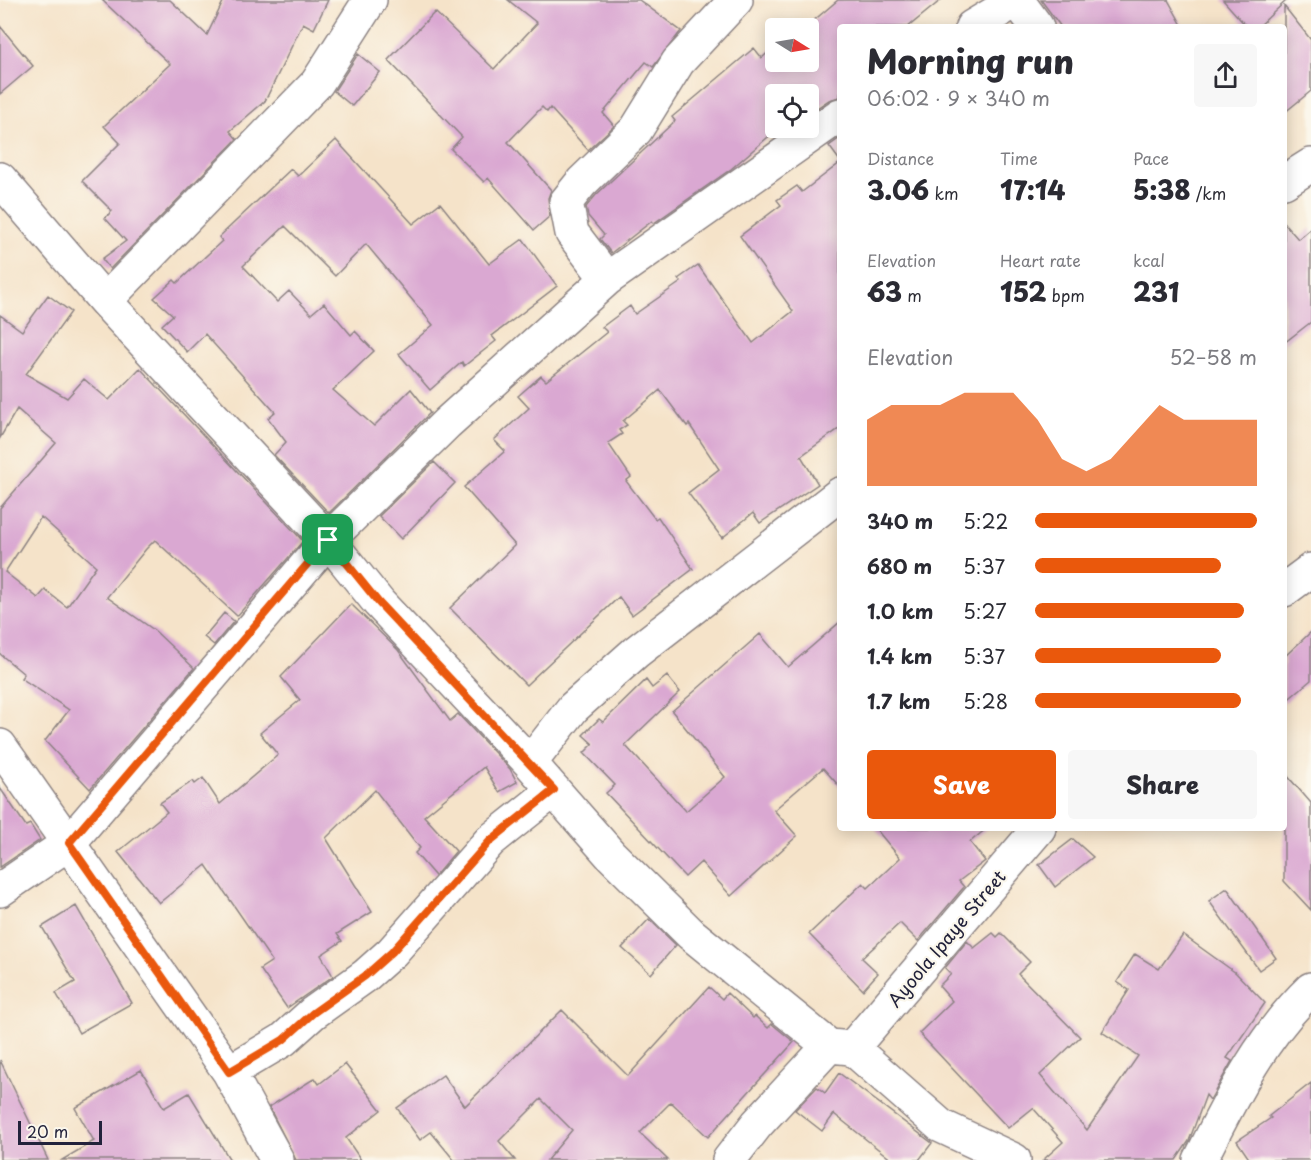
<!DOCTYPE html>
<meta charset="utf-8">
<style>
body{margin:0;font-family:"Playpen Sans",sans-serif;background:#f7f7f7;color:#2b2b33;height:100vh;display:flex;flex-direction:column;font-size:22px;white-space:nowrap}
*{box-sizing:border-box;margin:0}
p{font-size:20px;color:#7c7c81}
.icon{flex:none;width:33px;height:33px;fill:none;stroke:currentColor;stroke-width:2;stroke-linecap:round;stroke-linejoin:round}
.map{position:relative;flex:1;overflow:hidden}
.panel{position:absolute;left:837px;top:24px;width:450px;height:807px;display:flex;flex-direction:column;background:#fff;border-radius:6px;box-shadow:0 3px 15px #0003}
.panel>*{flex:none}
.needle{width:39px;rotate:101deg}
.fabs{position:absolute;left:765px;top:18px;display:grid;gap:12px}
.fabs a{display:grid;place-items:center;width:54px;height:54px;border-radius:6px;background:#fff;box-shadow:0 3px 15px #0003;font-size:30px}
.scale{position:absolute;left:18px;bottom:15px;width:84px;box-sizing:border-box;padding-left:6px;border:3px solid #22223b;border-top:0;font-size:16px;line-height:21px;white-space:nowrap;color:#22223b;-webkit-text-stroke:4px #fbf7ec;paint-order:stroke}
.pin{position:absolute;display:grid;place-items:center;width:51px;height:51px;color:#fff;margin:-26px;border-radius:12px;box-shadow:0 3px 9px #0006}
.round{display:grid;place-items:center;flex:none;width:63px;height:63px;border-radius:6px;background:#f7f7f7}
.headline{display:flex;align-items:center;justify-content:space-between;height:102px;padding:0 30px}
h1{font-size:33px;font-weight:800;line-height:45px}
.stats{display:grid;grid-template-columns:repeat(3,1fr);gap:9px;height:102px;padding:6px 30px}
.stats div{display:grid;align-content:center}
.stats b{font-size:26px;font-weight:800}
.stats small{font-size:16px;font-weight:400}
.stats p{font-size:16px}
.chart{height:168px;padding:12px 30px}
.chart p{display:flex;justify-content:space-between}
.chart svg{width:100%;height:108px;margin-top:6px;fill:#ea580c;opacity:.7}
.primary-button{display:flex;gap:12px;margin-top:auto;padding:12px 30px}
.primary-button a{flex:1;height:69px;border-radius:6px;background:#ea580c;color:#fff;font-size:24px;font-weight:800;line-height:69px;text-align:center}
.primary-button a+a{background:#f7f7f7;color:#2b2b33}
ul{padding:0 30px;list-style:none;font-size:20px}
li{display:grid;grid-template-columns:96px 72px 1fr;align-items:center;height:45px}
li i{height:15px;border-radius:8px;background:#ea580c}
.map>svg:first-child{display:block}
.building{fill:#daa8d2;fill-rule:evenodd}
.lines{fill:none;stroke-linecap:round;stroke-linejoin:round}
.minor-casing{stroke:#8c8282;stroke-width:36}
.minor{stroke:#fff;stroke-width:33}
.route-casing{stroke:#fff;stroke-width:12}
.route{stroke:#ea580c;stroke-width:8}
.labels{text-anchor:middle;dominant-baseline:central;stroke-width:4.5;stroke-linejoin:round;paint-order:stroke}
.street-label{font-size:18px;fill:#22223b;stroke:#fbf7ec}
</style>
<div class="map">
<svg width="1311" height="1160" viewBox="0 0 1311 1160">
<rect width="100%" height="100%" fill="#fbf7ec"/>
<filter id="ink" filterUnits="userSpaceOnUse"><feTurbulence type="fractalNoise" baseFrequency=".0167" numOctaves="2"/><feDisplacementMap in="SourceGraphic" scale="12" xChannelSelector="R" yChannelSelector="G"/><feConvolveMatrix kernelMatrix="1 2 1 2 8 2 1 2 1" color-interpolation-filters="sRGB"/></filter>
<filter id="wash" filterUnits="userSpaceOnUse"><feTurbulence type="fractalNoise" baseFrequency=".008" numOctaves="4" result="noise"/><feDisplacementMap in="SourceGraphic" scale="24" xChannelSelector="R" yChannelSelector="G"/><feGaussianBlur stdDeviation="1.35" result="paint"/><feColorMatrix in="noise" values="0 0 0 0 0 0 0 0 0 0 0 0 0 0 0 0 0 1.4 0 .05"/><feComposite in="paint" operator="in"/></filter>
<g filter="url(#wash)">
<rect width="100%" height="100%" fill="#f5e3c9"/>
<g id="blocks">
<path class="building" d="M102,0H170L207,35L224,0H328L314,29L303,23L265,101L230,131L237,139L110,269L102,259L126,241L105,218L112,211L82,181L120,143L104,126L170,64Z
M508,0H639L681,31L653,67L646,62L603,113L614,126L588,150L550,108L547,112L542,107L508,142L551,190L548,198L550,216L534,230L488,178L484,182L451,149L462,137L388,60L435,12L494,69L537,23Z
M838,0H941L908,27H840V97L829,100L808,114V94H776V128H790L778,136L774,132L731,169L654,223L652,221L611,253L600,239L604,235L588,216L586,207L596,195L675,121L672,117L754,48L762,58L776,45V62H808V28H805Z
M1041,0H1168L1183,27H1061Z
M1223,0H1287L1258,27H1247Z
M1284,6L1311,40V91L1284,113Z
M0,26L33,66L0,94Z
M358,54L380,72L352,106L334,91Z
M840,138V161L829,146Z
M336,140L413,224L440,203L489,264L523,239L557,286L492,336L496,341L464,366L462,362L430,390L399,354L433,325L366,244L335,276L285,226L243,266L277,302L289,291L311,314L324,303L351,335L355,331L374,351L333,390L374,426L411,389L430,413L329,513L274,455L286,442L268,418L275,412L205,334L187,352L162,325L173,315L154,298L174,280L177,283L222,241L219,237L291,169L298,176Z
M840,163V428L801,456L818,484L760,523L753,513L722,538L688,493L719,469L689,424L687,426L660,390L623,421L627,425L619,430L622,434L608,443L631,477L626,481L655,519L658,517L693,569L632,615L619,597L526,685L450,608L515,545L464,487L505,451L494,440L529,408L518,396L541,376L546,381L607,332L602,327L630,306L635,314L681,282L678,279L698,265L753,343L793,311L740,236L781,205L777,200L797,186L802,192Z
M1284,223L1298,239L1311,228V322L1284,343Z
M48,295L71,312L26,374L67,398L84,379L109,400L140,368L303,541L237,616L155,540L146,549L107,597L154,630L194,668L90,789L45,741L69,710L21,678L24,674L0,654V508L56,443L17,409L0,438V315L22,331ZM41,517L96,566L67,607L45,590L38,598L5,572Z
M434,462L455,483L401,539L379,516Z
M351,604L398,650L450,721L458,714L510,769L517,782L499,792L484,767L424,816L456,851L435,876L415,853L420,848L375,790L326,838L372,912L337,934L342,941L321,955L333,976L287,1008L260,969L272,961L206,865L159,903L118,852L167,812L160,803L193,781L195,784L203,778L220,804L278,755L260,733L300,700L281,677Z
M224,613L234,621L214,645L204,637Z
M840,622V787L823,768L774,810L797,836L731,896L701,862L685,877L606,793L615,785L584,753L593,744L583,735L599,719L603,722L646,680L652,688L667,676L680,692L625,745L686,811L725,777L672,711L760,634L788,667Z
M1311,632V680L1284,703V657Z
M1284,772L1311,803V910L1284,881Z
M0,788L26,826L30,824L40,840L0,867Z
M875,828H987L970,842L985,861L959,881L964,887L918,941L900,923L862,958L878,973L863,990L809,934L863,883L868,888L900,858Z
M1073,839L1093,857L1055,887L1039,865Z
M1227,888L1276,958L1259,970L1209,901Z
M76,906L132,1003L79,1033L56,993L75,982L42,927Z
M649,919L676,945L651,974L622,948Z
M993,933L997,937L1001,933L1030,962L1018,974L1080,1037L1040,1075L1087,1130L1138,1056L1102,1032L1129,990L1117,982L1135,954L1159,969L1183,935L1236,973L1265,1003L1227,1058L1232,1061L1210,1100L1206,1095L1189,1141L1176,1160H1043L1063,1142L1033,1108L1008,1128L919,1033L952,1001L939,986L951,974L945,968L967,941L974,948Z
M709,987L722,999L727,993L753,1018L755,1016L768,1028L772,1024L794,1042L708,1137L671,1102L640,1133L668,1160H547L572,1130L541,1099L499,1141L515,1160H454L431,1132L420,1140L397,1108L443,1075L465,1106L562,1010L628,1076Z
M0,1060L48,1160H0Z
M345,1064L381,1110L346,1138L361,1160H296L269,1107L315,1078L319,1084Z
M141,1070L164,1108L189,1093L230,1160H62L94,1141L75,1108Z
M839,1073L932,1143L919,1160H892L834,1114L822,1131L795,1110L817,1087L825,1093Z
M1311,1083V1160H1250L1237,1141L1271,1118L1269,1116Z"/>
</g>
</g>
<g filter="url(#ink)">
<use href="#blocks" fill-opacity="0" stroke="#8c8282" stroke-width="1.5"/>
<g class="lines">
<g class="minor-casing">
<path id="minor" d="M972,27L1017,0L1037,27
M0,179L105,301L328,540L379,603L530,763L610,854L691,934L829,1046L852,1048L941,1126L1014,1160
M1284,182L1311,165
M607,279L572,233L566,202L582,182L636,130L678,62L736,0
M105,301L317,83L370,0
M1284,590L1311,570
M0,746L229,1072L277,1160
M530,763L573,708L636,652L840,494
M0,890L69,843L328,540L447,423L607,279L840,115
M852,1048L1039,828
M229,1072L283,1040L313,1013L365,976L392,952L490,841L554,790
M729,1160L757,1124L829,1046
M1200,1160C1231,1099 1261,1037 1311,989"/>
</g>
<use href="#minor" class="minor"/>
</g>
</g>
<g class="lines" filter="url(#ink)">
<g class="route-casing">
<path id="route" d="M328,540L379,603L554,790L490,841L392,952L365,976L313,1013L283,1040L229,1072L69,843Z"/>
</g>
<use href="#route" class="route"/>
</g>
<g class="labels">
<g class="street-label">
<text transform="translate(946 938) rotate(-50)">Ayoola Ipaye Street</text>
</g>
</g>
</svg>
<div class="fabs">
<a><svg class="needle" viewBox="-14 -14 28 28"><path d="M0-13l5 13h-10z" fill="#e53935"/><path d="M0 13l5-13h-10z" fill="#7c7c81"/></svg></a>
<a><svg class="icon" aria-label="locate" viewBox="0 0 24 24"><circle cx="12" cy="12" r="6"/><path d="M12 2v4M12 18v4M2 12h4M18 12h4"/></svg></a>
</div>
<div class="scale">20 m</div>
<div class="pin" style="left:328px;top:540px;background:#1e9e55"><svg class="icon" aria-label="arrive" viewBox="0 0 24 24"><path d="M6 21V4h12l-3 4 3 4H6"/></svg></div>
<section class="panel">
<div class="headline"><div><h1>Morning run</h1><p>06:02 · 9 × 340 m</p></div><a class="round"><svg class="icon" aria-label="share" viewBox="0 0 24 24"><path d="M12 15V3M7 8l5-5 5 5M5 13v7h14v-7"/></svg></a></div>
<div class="stats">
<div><p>Distance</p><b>3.06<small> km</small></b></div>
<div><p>Time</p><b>17:14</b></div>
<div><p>Pace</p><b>5:38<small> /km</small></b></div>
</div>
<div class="stats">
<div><p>Elevation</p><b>63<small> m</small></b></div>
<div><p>Heart rate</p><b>152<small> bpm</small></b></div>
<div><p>kcal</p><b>231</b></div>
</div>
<div class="chart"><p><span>Elevation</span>52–58 m</p>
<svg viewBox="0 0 160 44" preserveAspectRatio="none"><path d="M0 44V17L10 11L20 11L30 11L40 6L50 6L60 6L70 17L80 33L90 38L100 33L110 22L120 11L130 17L140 17L150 17L160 17V44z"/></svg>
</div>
<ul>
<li><b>340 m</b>5:22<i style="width:100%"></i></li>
<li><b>680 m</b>5:37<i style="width:84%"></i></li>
<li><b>1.0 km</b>5:27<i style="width:94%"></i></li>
<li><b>1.4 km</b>5:37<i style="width:84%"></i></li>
<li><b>1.7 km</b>5:28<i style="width:93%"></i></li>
</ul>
<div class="primary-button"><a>Save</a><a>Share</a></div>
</section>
</div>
